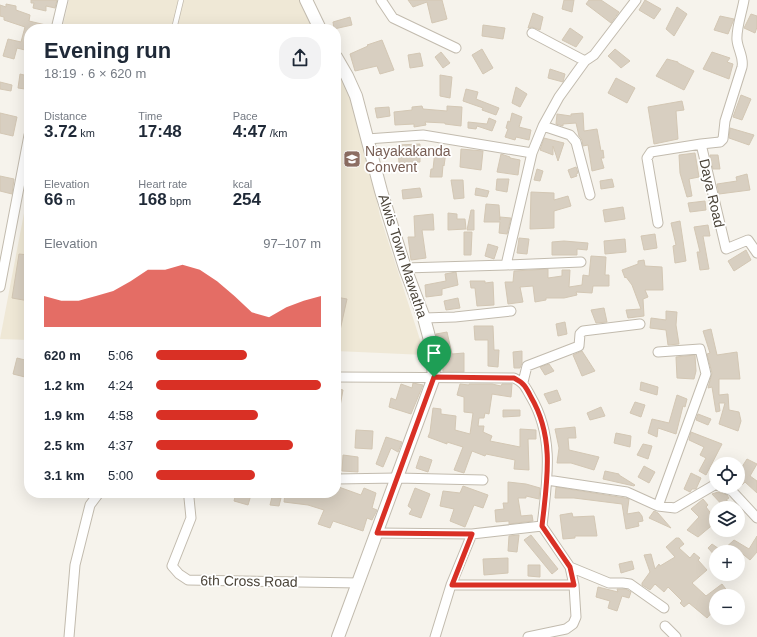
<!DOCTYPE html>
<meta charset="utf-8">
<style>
body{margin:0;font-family:Helvetica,sans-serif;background:#f2f2f3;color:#1f2937;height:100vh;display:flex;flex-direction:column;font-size:15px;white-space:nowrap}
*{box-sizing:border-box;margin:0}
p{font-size:13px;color:#747a83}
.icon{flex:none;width:22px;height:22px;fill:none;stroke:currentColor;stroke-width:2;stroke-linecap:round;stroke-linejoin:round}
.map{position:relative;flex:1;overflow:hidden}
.sheet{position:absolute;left:24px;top:24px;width:317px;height:474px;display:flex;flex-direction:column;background:#fff;border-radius:16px;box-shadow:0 4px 16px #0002}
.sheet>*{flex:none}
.tools{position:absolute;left:709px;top:457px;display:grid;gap:8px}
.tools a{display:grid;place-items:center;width:36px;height:36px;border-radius:50%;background:#fff;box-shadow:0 4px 16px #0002;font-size:20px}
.pin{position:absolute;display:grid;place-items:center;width:34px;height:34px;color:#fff;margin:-41px -17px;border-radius:50% 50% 50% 0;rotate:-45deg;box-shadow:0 0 4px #0007}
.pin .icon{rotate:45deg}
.round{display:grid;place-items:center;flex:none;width:42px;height:42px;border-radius:16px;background:#f2f2f3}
.headline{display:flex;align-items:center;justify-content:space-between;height:68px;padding:0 20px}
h1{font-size:22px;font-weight:800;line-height:30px}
.stats{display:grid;grid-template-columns:repeat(3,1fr);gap:6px;height:68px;padding:4px 20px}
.stats div{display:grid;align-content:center}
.stats b{font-size:17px;font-weight:800}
.stats small{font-size:11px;font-weight:400}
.stats p{font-size:11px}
.chart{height:112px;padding:8px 20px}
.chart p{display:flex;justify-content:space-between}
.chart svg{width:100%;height:72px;margin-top:4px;fill:#d93025;opacity:.7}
ul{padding:0 20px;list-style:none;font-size:13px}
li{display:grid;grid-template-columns:64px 48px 1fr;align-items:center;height:30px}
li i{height:10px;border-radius:5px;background:#d93025}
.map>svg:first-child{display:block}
.education{fill:#efe8d6}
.building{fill:#d8cfc1;stroke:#d3c7b4}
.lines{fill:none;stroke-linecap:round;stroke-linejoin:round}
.service-casing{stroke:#c2bbae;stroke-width:6}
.minor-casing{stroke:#c2bbae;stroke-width:11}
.tertiary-casing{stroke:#c2bbae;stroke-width:14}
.service{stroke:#fff;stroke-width:4.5}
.minor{stroke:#fff;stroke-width:9}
.tertiary{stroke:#fff;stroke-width:12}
.route-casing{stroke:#fff;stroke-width:8}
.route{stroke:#d93025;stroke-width:5}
.labels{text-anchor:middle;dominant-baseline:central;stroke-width:3.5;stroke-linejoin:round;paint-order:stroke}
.education-label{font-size:14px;fill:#785e54;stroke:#fff;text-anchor:start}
.street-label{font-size:14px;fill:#4b4439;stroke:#fff}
</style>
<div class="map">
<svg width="757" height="637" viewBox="0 0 757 637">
<rect width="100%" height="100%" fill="#f6f3ec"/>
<path class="education" d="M69,0H302L308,20L314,29H62Z
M336,60L356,103L380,216L425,355L336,351Z
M29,187V340L0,339Z"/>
<path class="building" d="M31,0H57L55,8L46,6V11L33,8L34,3H31Z
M408,0H442L447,19L432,23L427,2L413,7Z
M564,0H574L572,12L562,9Z
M589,0H601L619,12L611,23L586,4Z
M645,0L661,9L654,19L639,10Z
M6,4L16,6V10L30,15L29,21L50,26V29H29V51L17,48L14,59L3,56L8,39L21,42L25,27L4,20V17L0,16V5L6,7Z
M677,7L687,14L674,36L666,29Z
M533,13L543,17L540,30L532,27L528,28Z
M751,14L757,16V27L755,33L744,28Z
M720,16L734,19L728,34L714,30Z
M350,17L352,25L334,29L333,22Z
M483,25L505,28L503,39L482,36Z
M570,28L583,37L576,47L562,40Z
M382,40L394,70L380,74L377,66L355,71L350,54L368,46L367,45Z
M482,49L493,68L483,74L472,55Z
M615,49L630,61L621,68L608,56Z
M441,52L450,63L443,68L435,57Z
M712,52L730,58L727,62L733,64L729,79L703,69Z
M420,53L423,66L410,68L408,55Z
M667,59L678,62V63L694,71L684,90L656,76Z
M550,69L565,74L563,82L548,78Z
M20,74L28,76L25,89L18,88Z
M440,75L452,77L450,98L440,96Z
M616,78L635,88L627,103L608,93Z
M0,82L12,85L11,91L0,89Z
M516,87L527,94L520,107L512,103Z
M466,89L478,92L476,99L499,108L496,115L482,110L483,108L463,101Z
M741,95L751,99L742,120L733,117Z
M682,101L684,110L676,111L678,139L654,144L648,107Z
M422,106L423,109L447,111V106L462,107L461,126L445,124V123L425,122L426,125L414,127V124L395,125L394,112L412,110V107Z
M389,107L390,116L377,118L375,108Z
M0,113L17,117L13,136L0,133Z
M512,113L522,117L519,127L531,130L529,140L516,137L515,140L505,137L508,129L506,128L508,121L510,122Z
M583,113L584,131L597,129L601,151L603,150L604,158H601L604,168L592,171L588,145L583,146L582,140L579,136L576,123L563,124V126L556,124L557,114L571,116V114Z
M489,118L496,121L492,131L477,126L476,129L468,128V122L487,124Z
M730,128L754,135L749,145L729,138Z
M544,138L564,143L558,161L553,146V155L540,150Z
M420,144V162L399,163L398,145Z
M461,149L483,151L481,170L460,167Z
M435,151L446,152L444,166L443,165L442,177H430L431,169H433Z
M695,153L699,177L689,179L692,196L687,197L680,173L679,155Z
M501,154L510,157V158L520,160L518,175L497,172Z
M710,155H718L720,169H713Z
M576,167L578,173L576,174L577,176L571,178L568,170Z
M537,169L543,171L540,181L534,180Z
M747,174L750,190L719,194L717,184L737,181L736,177Z
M0,176L14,179L12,194L0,191Z
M497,179H509L507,192L496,190Z
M612,179L614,187L601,189L600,181Z
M451,180H463L464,198L454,199Z
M420,188L422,197L403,199L402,190Z
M476,188L489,191L487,197L475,195Z
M531,192L554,193V200L568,196L571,206L554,211V228L530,229Z
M705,201L706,210L690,212L688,203Z
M486,204L499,205L500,220V217L511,218L507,234L499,233L500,222H484Z
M623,207L625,219L605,222L603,210Z
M471,210H474V230H467Z
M448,213L457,214V219H465L466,229L448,230Z
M433,214L434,230H422L426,258L411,260L408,237H415L414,216Z
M680,221L686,261L675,263L673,246L676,245L671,223Z
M708,225L710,236H703L709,269L700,270L697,252H700L694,227Z
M464,232H472L471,255H464Z
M655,234L657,248L644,250L641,236Z
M519,238L529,239L527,254L517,253Z
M625,239L626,252L605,254L604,241Z
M564,241L588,243L587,250L577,249V255H552V242Z
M488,244L498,247L494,259L485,256Z
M746,250L751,260L734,271L728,261Z
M19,254L29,255V301L12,298Z
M591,256L606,257L605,275H609V286H593L592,293L576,292L577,295L564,298H546V300L535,302L533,286L520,287L523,302L508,304L505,282H513L514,271L548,269V278L562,276V270H570L569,287L582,285L583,275L589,276Z
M644,260L645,266L662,267L663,290H645L648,297L643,299L644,316L628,318L626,310L641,309L632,285L626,277L625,278L622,270L638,264V261Z
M456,272L458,285L442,289V295L426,297L425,285L446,281L445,274Z
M470,281H485V283L493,282L494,305L477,306L475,288H471Z
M336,297L347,299L339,335H336Z
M458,298L460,308L446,310L444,301Z
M604,308L607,322L596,323L591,310Z
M666,311L677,312L676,325L679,344L668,345L666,330L650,328L651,318L666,320Z
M565,322L567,334L558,336L556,324Z
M474,326H493L494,350H499L498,367L488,366V340H475Z
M711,329L717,355L737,352L740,379H719V395L728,394L729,410L739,412L741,421L738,431L719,424L725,403H719L720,411L716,412L712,387L708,388L712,373L707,354L710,353L703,331Z
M447,332L452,354L464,353V372H443L442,345L439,346L436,334Z
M522,351V363L520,368H514L513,352Z
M582,351L595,371L582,376L573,355Z
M695,355L696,371L694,379L677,378L676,357Z
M17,358L29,361V378L13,374Z
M549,364L554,371L545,375L540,367Z
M641,382L658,387L657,395L640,390Z
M413,383L423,385L411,414L389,407L391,398L396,400L401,384L412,388Z
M460,384L469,385V384H492L501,386L502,384H512L511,397L492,394L489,414L485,413L484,418H479L478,426H484L483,432L492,436L490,441L520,447V429L536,430V439H528L529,470L514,469L515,460L486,454L485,456L472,451L464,473L454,470L463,447L447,442V444L428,437L430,432L433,408L441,409V414L456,416L455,430L470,434L473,413L464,412V397L457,395Z
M336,388L343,390L339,412L336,411Z
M557,390L561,400L549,404L544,394Z
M677,395L687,399L685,407L683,406L676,434L658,428L657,437L648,433L652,419L669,423Z
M635,402L645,405L641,417L630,413Z
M601,407L605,416L590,420L587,413Z
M503,410H520V416L503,417Z
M698,414L711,419L708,425L696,420Z
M575,427L576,438H568L569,450L599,457L594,470L571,463H557L559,448L555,429Z
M356,430L373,431L372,449L355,448Z
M691,432L722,444L706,475L699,471L706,458L700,455L704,447L689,440Z
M616,433L631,436L630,447L614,443Z
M386,437L402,442L398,452L391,448L383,467L376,464Z
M643,444L652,446L648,459L637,455Z
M343,455L358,457V472L342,471Z
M420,456L432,460L428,472L416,468Z
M747,459L757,464L750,476L757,481V493L745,482L742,485L738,482V473Z
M644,466L655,472L649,483L638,477Z
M605,471L619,474V475L635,485L634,486L603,479Z
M691,473L701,478L696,489H692L690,492L684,489Z
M508,482L526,484L540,488L539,499L526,496V498H518L521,516L532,515L533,521L509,524V521L496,522L495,510L504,509L503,503H508Z
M336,486L361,495L364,488L376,493L372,508L377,510L372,520L367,518L363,531L333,521L330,528L318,524L324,510L308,505L284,502L285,493H336Z
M463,486L488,495L483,508L474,505L465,527L450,521L454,509L440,506L443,491L460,493Z
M556,487L625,498L629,499L627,514L639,512L642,516L643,521L638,522L639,526L626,529L622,504L574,498H555Z
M415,488L430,494L421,518L409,514L412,509L408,506Z
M718,492L727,495L729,498L726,500L738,508H725L712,494Z
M236,493L251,495L248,505L234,501Z
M272,497L281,498L279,506L270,505Z
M703,499L708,505L706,507L716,520V522L698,537L687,530L699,517L691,509Z
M654,511L658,513L671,528L649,518Z
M572,513L573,517L594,516L597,536H575V538L563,539L560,515Z
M519,535L517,552L508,551L509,536Z
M531,535L558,569L552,574L524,540Z
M757,536V552L750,560L739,551L716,552V557L708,548L712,544L722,551L734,540L749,549Z
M676,538H679L684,544L679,548L690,558L694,553L700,558L698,560L707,570L692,583L706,596L722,584L731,596H716V608L707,618L689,603L684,607L680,603L682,601L668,587L664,592L655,584L650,590L642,585V583L650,572L644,555L651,554L655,569L659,564L660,566L675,557L666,547Z
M508,558V573L484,575L483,559Z
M632,561L634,569L621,573L619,564Z
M528,565H540V577L528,576Z
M598,587L618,592L617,589H626L631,592L629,598L622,596L617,611L608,608L610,601L596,597Z"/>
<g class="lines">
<g class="service-casing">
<path id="service" d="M174,29L181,0"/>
</g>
<g class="minor-casing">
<path id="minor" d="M381,0L393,18L456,48
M744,0C742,12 736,29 737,40C738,50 744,57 742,67L725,121L723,139L720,142L701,144L726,249L748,240L757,253
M56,29L63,0
M532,33L585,61
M543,126L570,135L576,142L590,195
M367,139L423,135L532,153
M658,223L647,158L651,152L701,144
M506,265L581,262
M405,268L506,265L532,153L543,126L559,97L585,61L594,55L636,0
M0,287L29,135
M424,318L455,317L511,311
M658,352L700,349L706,374L658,506
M336,377L514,378C525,383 525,387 531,397C555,438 547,481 542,526L570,567L574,585L576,617L573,624L566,629L528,637
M523,382L527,366L579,346L580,334L583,331L640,324
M336,479L397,478L483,480
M547,480L627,492L658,506L675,508L716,484
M720,486L732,491L757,518
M190,493L189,498L191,518L172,566L179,574L188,580L359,583
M377,533L472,534L542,526
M570,567L609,583H623L630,584L664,608
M451,585H574
M665,626L676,637
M69,637L75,565L90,505L99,493
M435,637L451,585L472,534"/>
</g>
<g class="tertiary-casing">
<path id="tertiary" d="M306,0L320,29
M336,57L347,76L356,96L381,191L405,268L424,318L431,344L434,377L338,637"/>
</g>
<use href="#service" class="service"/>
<use href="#minor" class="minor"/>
<use href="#tertiary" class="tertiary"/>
</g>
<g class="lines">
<g class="route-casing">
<path id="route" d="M434,377L514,378C524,383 526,387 531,397C555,438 547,481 542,526L570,567L574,585H452L472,534L377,533Z"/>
</g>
<use href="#route" class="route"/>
</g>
<defs>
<g id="school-square" transform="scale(0.9)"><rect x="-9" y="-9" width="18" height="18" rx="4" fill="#8d6e63" stroke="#fff"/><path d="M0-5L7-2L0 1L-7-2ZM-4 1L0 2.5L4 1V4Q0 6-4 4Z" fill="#fff"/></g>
</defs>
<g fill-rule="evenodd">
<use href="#school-square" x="352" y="159"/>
</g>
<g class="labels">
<g class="education-label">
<text x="365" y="151">Nayakakanda<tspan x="365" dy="16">Convent</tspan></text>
</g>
<g class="street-label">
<text transform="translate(712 193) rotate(77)">Daya Road</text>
<text transform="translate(403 256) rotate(72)">Alwis Town Mawatha</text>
<text transform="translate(249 581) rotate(1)">6th Cross Road</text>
</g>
</g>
</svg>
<div class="tools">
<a><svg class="icon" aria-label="locate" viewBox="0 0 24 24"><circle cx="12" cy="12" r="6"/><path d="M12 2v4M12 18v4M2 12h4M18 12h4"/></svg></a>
<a><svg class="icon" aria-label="layers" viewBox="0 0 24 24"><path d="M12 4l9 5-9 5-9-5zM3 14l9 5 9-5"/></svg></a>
<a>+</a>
<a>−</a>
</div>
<div class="pin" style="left:434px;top:377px;background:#1e9e55"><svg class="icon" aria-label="arrive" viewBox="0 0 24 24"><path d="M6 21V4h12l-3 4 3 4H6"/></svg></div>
<section class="sheet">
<div class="headline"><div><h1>Evening run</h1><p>18:19 · 6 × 620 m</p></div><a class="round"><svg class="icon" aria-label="share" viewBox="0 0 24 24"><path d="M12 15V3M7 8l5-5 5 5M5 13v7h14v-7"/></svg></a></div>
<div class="stats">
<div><p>Distance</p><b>3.72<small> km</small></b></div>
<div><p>Time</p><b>17:48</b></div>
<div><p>Pace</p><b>4:47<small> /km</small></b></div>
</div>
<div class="stats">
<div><p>Elevation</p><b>66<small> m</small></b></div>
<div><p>Heart rate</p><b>168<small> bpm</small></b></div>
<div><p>kcal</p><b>254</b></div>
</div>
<div class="chart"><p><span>Elevation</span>97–107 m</p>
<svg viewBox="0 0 160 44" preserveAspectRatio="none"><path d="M0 44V25L10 28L20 28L30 25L40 22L50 16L60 9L70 9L80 6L90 9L100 16L110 25L120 35L130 38L140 32L150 28L160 25V44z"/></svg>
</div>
<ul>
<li><b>620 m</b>5:06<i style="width:55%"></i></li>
<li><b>1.2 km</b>4:24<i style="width:100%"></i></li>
<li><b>1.9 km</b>4:58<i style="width:62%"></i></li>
<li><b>2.5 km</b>4:37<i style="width:83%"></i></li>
<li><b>3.1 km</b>5:00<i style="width:60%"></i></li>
</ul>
</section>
</div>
